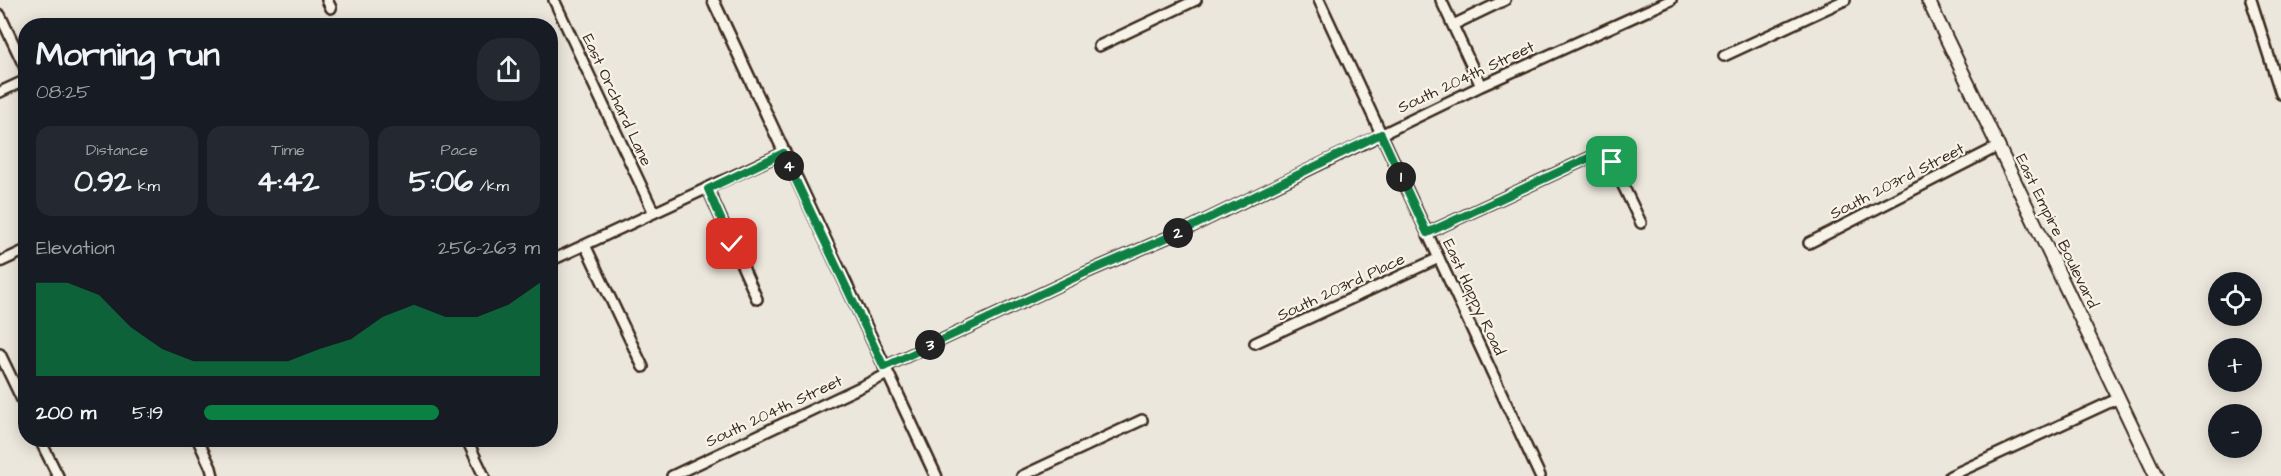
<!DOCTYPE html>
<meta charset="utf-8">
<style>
body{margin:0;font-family:"Architects Daughter",sans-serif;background:#242831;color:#f1f3f6;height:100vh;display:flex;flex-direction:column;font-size:22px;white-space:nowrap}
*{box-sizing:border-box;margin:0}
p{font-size:20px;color:#9ea1a6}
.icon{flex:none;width:33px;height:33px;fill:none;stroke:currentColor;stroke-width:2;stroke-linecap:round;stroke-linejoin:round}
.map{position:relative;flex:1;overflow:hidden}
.drawer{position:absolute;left:18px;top:18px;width:540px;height:429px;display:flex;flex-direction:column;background:#171b24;border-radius:24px;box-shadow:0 3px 15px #0003}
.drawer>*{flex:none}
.fabs{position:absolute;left:2208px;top:272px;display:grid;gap:12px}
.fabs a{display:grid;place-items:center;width:54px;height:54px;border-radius:50%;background:#171b24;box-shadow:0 3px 15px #0003;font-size:30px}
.pin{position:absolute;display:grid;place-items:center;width:51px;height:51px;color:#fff;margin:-26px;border-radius:12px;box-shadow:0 3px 9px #0006}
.km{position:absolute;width:30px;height:30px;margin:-15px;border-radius:50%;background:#222;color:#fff;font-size:16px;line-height:30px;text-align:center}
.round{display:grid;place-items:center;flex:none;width:63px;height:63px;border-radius:24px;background:#242831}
.overview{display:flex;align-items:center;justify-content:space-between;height:102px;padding:0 18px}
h1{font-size:33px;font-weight:800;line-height:45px}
.stats{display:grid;grid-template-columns:repeat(3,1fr);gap:9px;height:102px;padding:6px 18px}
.stats div{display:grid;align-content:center;border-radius:15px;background:#242831;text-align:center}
.stats b{font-size:30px;font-weight:800}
.stats small{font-size:16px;font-weight:400}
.stats p{font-size:16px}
.chart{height:168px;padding:12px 18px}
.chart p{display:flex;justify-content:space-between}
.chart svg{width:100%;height:108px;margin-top:6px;fill:#0b8043;opacity:.7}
ul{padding:0 18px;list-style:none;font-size:20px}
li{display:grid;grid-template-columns:96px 72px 1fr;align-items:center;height:45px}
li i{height:15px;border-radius:8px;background:#0b8043}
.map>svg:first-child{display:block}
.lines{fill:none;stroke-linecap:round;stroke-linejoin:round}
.minor-casing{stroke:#3b2a1e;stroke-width:14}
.tertiary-casing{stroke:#3b2a1e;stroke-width:15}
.secondary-casing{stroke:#3b2a1e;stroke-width:16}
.minor{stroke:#f7f3e8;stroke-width:9}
.tertiary{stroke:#f7f3e8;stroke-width:10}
.secondary{stroke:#f7f3e8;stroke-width:12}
.route-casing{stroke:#fff;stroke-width:12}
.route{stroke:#0b8043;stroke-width:8}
.labels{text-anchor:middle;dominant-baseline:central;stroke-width:4.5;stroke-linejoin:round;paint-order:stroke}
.street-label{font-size:16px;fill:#3b2a1e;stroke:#f7f3e8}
</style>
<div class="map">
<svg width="2281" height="476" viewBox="0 0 2281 476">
<rect width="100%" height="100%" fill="#ece7dc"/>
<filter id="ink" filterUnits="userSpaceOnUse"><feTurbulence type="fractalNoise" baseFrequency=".0167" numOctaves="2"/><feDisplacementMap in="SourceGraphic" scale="12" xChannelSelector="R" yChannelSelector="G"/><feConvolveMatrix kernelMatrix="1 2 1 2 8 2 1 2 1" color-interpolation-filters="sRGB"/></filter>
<g filter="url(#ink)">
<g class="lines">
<g class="minor-casing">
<path id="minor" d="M327,0L331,8
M554,0L654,213
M1319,0L1540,476
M1441,0L1481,86
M2251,0L2281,94
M0,15L26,70
M1453,25L1505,0
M1099,46L1196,0
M1724,56L1845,0
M0,92L26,80
M708,189L757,299
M1427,233L1606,150L1641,223
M1809,243L1999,146
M585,245L643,367
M550,261L783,153
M0,262L26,250
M1255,343L1439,258
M0,354L26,408
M884,367L1085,273L1185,230L1481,86L1671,0
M40,440L58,476
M198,440L211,468L213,476
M467,440L484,476
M672,476L888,374
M1022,476L1142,420
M1950,476L2119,398"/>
</g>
<g class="tertiary-casing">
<path id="tertiary" d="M713,0L936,476"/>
</g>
<g class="secondary-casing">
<path id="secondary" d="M1928,0L2156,476"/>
</g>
<use href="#minor" class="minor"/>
<use href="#tertiary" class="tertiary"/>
<use href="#secondary" class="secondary"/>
</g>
</g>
<g class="lines" filter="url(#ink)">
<g class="route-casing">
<path id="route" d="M732,244L708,189L783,153L884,367L1085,273L1185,230L1381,134L1427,233L1606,150L1612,162"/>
</g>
<use href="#route" class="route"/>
</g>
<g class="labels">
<g class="street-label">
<text transform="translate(1466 77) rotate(-25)">South 204th Street</text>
<text transform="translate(617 100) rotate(65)">East Orchard Lane</text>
<text transform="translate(1897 181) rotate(-27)">South 203rd Street</text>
<text transform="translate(2057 231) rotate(64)">East Empire Boulevard</text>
<text transform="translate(1341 287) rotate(-25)">South 203rd Place</text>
<text transform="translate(1474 297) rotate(65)">East Happy Road</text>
<text transform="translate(774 411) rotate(-25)">South 204th Street</text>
</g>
</g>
</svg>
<div class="fabs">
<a><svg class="icon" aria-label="locate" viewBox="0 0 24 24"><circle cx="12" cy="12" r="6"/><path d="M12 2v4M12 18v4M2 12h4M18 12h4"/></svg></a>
<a>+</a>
<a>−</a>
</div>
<div class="pin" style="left:1612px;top:162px;background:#1e9e55"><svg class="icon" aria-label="arrive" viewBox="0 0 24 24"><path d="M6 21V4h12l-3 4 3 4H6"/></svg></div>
<div class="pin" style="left:732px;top:244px;background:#d93025"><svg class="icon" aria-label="check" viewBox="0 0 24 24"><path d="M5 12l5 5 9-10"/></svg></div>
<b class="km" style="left:1401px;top:177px">1</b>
<b class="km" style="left:1178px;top:233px">2</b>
<b class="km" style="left:930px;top:345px">3</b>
<b class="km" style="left:789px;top:166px">4</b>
<section class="drawer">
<div class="overview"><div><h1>Morning run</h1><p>08:25</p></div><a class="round"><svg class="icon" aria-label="share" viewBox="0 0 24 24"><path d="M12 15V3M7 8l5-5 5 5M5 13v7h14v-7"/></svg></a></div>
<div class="stats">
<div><p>Distance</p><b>0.92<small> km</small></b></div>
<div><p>Time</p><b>4:42</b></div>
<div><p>Pace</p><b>5:06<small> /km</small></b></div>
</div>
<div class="chart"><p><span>Elevation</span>256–263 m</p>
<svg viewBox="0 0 160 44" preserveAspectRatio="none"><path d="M0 44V6L10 6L20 11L30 24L40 33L50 38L60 38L70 38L80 38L90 33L100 29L110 20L120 15L130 20L140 20L150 15L160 6V44z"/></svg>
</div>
<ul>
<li><b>200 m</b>5:19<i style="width:70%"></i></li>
</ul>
</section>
</div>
